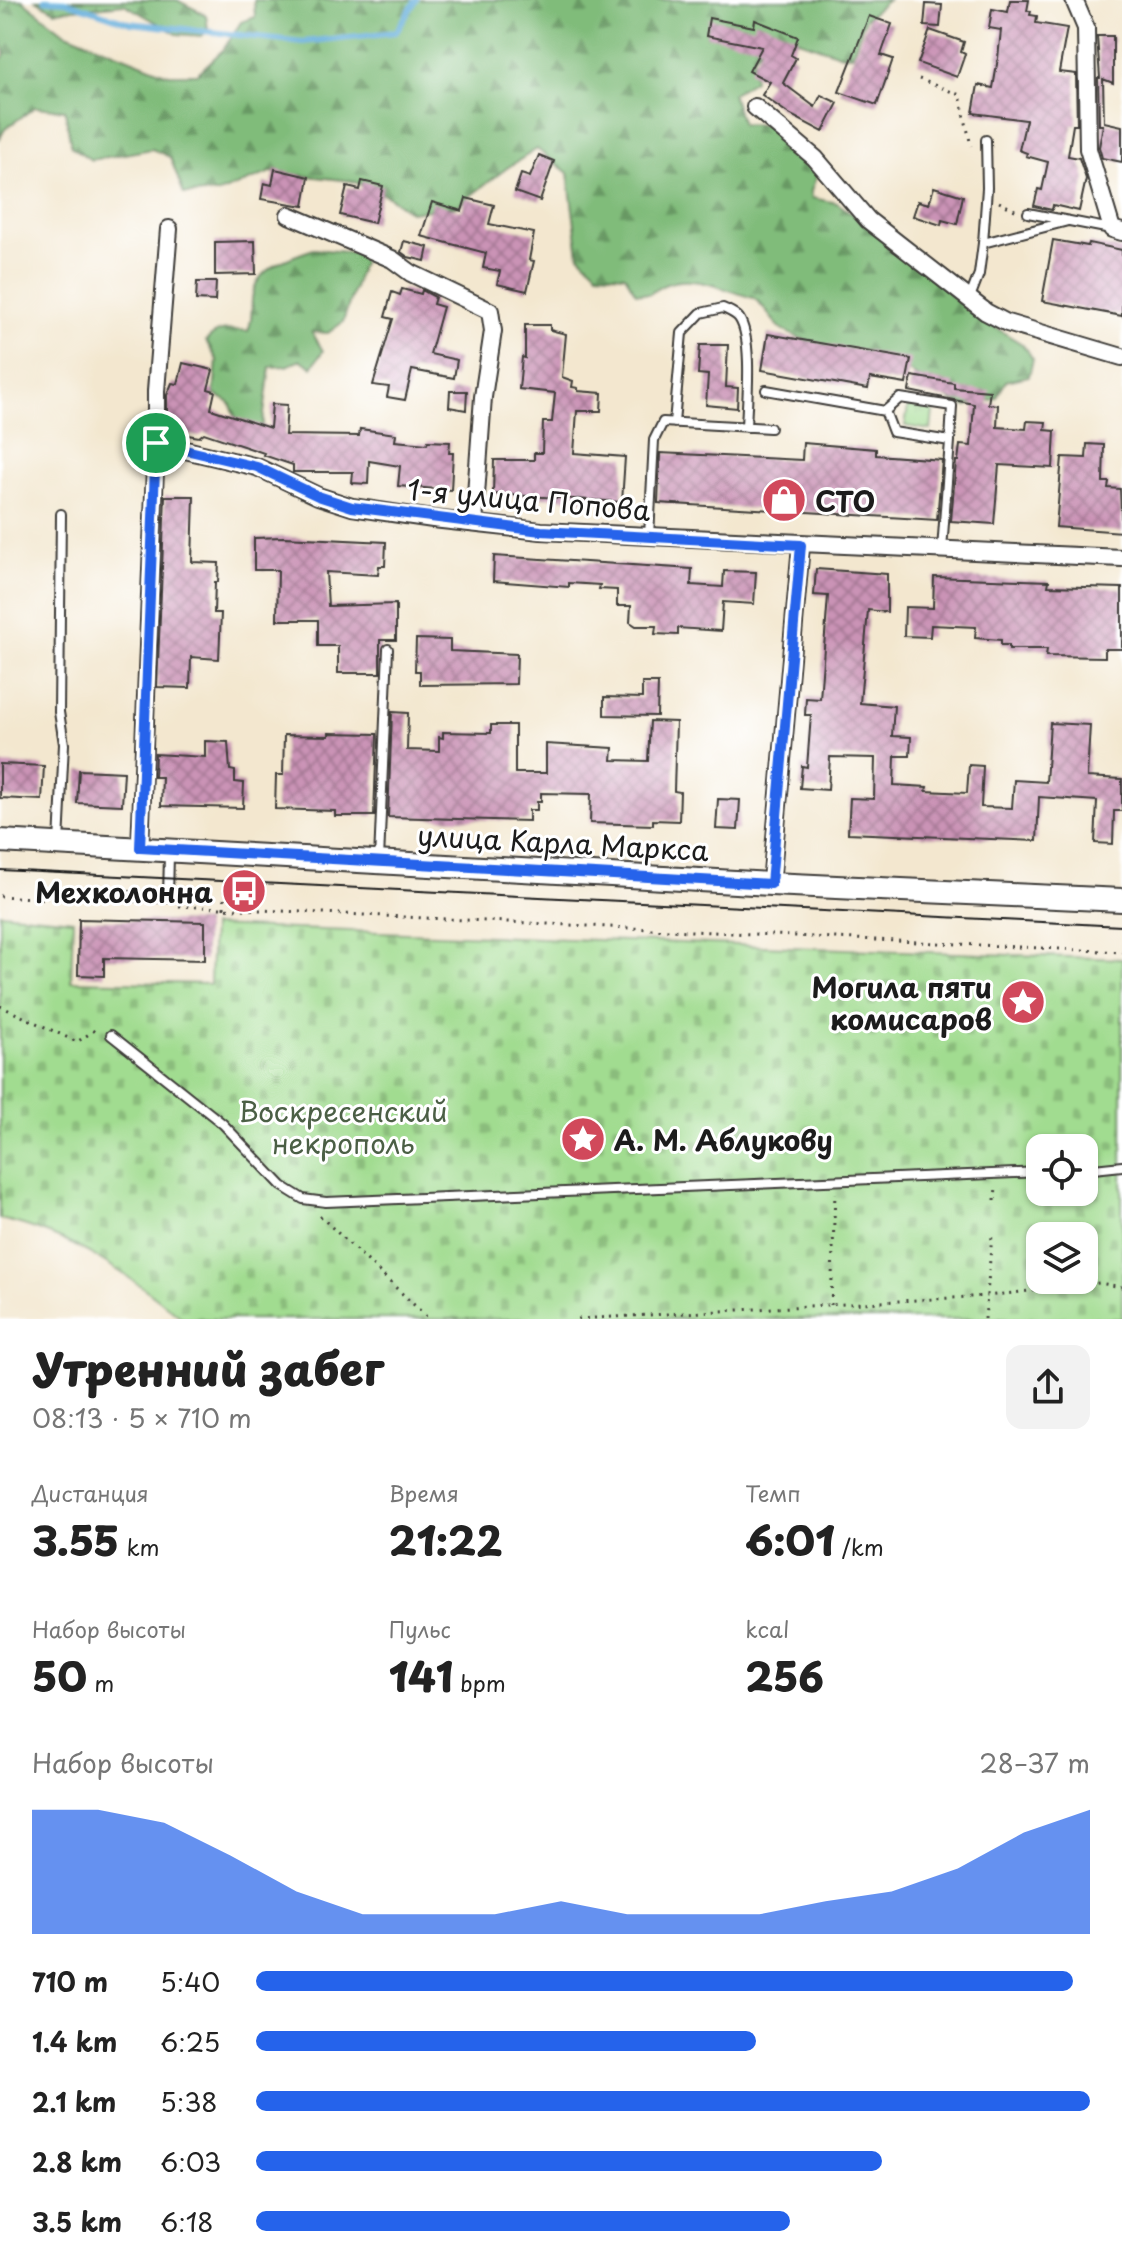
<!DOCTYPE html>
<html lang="ru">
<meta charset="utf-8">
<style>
body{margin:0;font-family:"Playpen Sans",sans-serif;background:#f2f2f2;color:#222;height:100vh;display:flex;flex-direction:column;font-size:30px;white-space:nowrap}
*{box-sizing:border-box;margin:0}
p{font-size:26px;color:#767676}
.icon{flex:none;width:44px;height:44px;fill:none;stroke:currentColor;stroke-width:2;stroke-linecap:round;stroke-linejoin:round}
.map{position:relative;height:1319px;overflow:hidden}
.drawer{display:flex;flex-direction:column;background:#fff;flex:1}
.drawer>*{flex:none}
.fabs{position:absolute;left:1026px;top:1134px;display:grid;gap:16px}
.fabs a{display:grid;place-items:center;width:72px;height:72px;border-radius:16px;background:#fff;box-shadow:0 2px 6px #0004;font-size:40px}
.pin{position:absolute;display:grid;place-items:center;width:68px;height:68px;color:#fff;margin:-34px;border:4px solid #fff;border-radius:50%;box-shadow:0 2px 8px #0007}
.round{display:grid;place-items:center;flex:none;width:84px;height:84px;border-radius:16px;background:#f2f2f2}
.summary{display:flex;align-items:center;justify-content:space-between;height:136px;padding:0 32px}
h1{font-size:44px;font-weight:800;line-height:60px}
.stats{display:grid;grid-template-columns:repeat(3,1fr);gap:12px;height:136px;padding:8px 32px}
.stats div{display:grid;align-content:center}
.stats b{font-size:40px;font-weight:800}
.stats small{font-size:22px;font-weight:400}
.stats p{font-size:22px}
.chart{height:224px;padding:16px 32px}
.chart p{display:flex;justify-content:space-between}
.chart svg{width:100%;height:144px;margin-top:8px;fill:#2563eb;opacity:.7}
ul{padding:0 32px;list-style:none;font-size:26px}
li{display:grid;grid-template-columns:128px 96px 1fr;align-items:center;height:60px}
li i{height:20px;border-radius:10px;background:#2563eb}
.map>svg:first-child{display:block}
.grass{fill:url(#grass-tufts);stroke:#5e7c56;stroke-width:2}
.forest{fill:url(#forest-firs);stroke:#4e6c4b;stroke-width:2}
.cemetery{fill:url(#cemetery-stones);stroke:#5e7c56;stroke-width:2;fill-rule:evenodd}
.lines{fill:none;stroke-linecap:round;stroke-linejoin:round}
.stream{stroke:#61acda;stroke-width:6}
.building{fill:url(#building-cross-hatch)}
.service-casing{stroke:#3c3a37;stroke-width:12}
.minor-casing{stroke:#3c3a37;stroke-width:20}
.secondary-casing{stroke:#3c3a37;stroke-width:26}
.path{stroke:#3c3a37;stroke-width:3;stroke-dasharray:2 6;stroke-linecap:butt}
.service{stroke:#fff;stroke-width:8}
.minor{stroke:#fff;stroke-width:16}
.secondary{stroke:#fff;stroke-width:22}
.tram{stroke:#1c1c1c;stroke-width:2}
.route-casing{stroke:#fff;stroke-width:16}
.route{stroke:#2563eb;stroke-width:10}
.labels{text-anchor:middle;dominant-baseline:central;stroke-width:6;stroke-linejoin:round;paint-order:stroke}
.street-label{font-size:28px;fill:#1c1c1c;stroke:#fff}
.poi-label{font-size:28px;font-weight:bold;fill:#1c1c1c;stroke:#fff;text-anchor:start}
.park-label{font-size:28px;fill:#4b5f45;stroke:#fff}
</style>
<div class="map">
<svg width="1122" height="1319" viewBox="0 0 1122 1319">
<defs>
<pattern id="grass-tufts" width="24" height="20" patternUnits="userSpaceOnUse" patternTransform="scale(2)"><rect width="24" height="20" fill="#a1dc90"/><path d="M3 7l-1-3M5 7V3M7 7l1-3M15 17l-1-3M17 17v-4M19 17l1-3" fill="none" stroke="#8abc7c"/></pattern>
<pattern id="forest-firs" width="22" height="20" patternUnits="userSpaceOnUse" patternTransform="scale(2)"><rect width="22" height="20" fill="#80bc7a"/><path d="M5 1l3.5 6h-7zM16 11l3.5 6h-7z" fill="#689863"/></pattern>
<pattern id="cemetery-stones" width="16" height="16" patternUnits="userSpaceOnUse" patternTransform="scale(2)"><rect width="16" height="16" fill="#a1dc90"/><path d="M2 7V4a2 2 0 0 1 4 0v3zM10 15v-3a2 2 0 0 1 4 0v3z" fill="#8abc7c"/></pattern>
<pattern id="building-cross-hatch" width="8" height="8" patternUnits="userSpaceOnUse" patternTransform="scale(2)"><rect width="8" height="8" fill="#ca93b6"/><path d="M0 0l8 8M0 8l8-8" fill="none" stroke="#a37793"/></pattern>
</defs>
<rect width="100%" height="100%" fill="#fff"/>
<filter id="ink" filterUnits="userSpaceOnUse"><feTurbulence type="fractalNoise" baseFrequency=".0125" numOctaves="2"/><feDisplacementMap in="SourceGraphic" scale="16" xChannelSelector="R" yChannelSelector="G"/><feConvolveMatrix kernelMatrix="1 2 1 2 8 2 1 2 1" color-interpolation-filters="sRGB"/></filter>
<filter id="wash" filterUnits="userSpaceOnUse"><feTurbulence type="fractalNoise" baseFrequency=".006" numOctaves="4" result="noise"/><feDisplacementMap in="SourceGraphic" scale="32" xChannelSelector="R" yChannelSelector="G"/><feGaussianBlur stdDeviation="1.8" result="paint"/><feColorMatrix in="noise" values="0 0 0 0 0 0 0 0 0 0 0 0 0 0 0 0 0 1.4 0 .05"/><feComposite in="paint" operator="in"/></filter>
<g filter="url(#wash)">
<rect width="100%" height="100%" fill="#f3e7cf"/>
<path class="grass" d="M908,406L933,410L931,430L905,426Z"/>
<path class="forest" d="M0,0H22L64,32L168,74H197L223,50L241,22L255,17L254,0H888L865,19L852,55H842L775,32L753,57L754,80L732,94L742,124L773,125L818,172L811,191L812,198L837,203L864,222L925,270L964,308L1022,344L1033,359L1029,376L1006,381L996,399L966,406C936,397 916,372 888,358C862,352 804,344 783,330C770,321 766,305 753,298C719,288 681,267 650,294L636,293L625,275L598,273L579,255L568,173L537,149L507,168L457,206L410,212L388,196L352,181L271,172L219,193L184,194L170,157L152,149L91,160L71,146L65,110L35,107L5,129L0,138V62L5,54L0,33Z
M36,0H177L206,15L208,29L202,36L177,34L124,4L55,11Z
M314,249L356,253L363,260L343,322L328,333L312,332L323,351L312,367L301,360L286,366L270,367L262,430L239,425L230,403L214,394L217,360L206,341C218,327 231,330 248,331C253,319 251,312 252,299C255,267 288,258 314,249Z"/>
<path class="cemetery" d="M0,913L73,920L71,981L210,984L212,926L1122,959V1319H183C129,1274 70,1234 0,1219ZM1040,1148H1084V1192H1040ZM1040,1236H1084V1280H1040Z"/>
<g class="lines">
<path class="stream" d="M45,0L65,1L130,23L303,42L396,32L416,0"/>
</g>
<g id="blocks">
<path class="building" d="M1010,0H1029L1027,11H1031L1030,15L1037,16L1036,23L1067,28L1059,72L1076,74L1077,125H1073L1068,156L1079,158L1086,179L1079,211L1053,205L1052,210L1034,206L1038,189L1042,190L1048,162L1026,156L1027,153L1019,150L1026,120L973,113L978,85L993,88L998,58L1001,30L989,28L992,9L1008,12Z
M926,4L942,5L940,27L924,26Z
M869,16L892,24L881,55L893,59L877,105L839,92Z
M709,18L754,27L755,20L798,37L791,55L796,58L783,83L815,107L821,95L838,103L823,132L789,114L762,95L770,82L749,71L762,47L706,36Z
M930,30L964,42L961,52L965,54L957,77L918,63Z
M1097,36H1113V83L1103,79L1104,122L1122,126V162L1102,158L1099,147L1103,125H1099L1098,78H1100Z
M539,155L554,161L540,201L515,192L521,174L530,177Z
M275,169L309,177L304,206L261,199L264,183L272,185Z
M362,181L383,186L374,223L340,215L347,187L360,190Z
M934,187L963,196L957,224L942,220L941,225L913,216L918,201L929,204Z
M466,198L494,205L489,224L534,233L529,260L534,261L527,291L497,284L500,271L483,268L486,253L421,236L432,202L462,211Z
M1053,240L1088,246L1089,243L1122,250V316L1042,301Z
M255,241L256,274L215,275V242Z
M404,241L428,247L425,261L408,257L401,252Z
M197,282H216L215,301L196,300Z
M402,289L421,294L422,290L435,297L433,304L443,307L430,354L457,360L454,378L412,370L405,400L387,397L389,387L373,385L393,319L385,317L392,292L400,295Z
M525,325H550V330L566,334L562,377L573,381L572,387L578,388V391L602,393L601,411H577L574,453L625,457L622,502L493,494L494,460H534V453H542L543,422H552L555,393L519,389L522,357L525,358Z
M768,334L911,359L906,384L870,378L868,389L762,370Z
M700,345H728L726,387L738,388L737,408L706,405L708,375L698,374Z
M183,363L213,370L208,389L215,391L211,409L270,428L272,404L287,405L285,435L359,436L360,429L396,434L395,441L427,444L428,441L450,442L449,453H453L451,490L398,486L400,466L369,461L368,484L352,483L353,472H293V465L263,455L264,453L204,433L199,437L188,435L184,427L167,423V395L172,383L178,384Z
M912,376L954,383V388L990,391L988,404L998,405L997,427L1026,429L1027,421L1046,422L1045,430L1055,431L1053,468L999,465L994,524L951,521L956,461H958L960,445L971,446L974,404L909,391Z
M450,391H467L466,410L449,407Z
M803,443L876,449V455L942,460L937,520L658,503L660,453L802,460Z
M1087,444L1104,445L1103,482H1109L1108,488L1120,489L1122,532L1056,527L1062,457L1086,458Z
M165,496H194L192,562L219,563L218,582H215L214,613H221L219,659L191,657L190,688L157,687Z
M284,537L386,542L385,566H379L378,575L326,572L328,606L396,604V640H380V673H338V646H318V620H277L278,570H254V538Z
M494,556L692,569L691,585L723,587L724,571L756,572L754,604L723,602L721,631L678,628V635L655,634L656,626H636L630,622L631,606H617V590L599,589L600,585L569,583V587L493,581Z
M816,569L887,574V612L868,610L860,703L894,706L892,736L911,737L910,756H895L894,785L927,787L926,791L967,793L969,765L983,766L981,807L1012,808L1014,780L1046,782L1050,723L1090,725L1087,777L1122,779V811H1114L1113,844L1095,843L1097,801L1039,797L1037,841L848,833L850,798L874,799L875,758L830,757L828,790L800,788L802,766L807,767L811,715H805L806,698L820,699L828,596L814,595Z
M934,577L1049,581L1048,586L1122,588V649H1105V657L1046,656L1047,649H1009V645H1001V640L975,638L976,627L931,625L930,637L904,636L905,607L933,608Z
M416,639L450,640V651L517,654L516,684L420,685V671H415Z
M642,683H658L657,716L604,715V697L642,698Z
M392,712L408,713L407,750L439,751V737L443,738V732L491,733V725H515V773H546V744L613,748L612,760L648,761L650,721L676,722L674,791L680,792L679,821L653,820V825L590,823L591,794L541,793V802H537V810H529V821L388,817Z
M329,733L377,734L374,816H335V811L275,809L276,775H283L284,735L329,736Z
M205,741L228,742L230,770L235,771V782L244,783L243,808L161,806L162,777H154L155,754L205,757Z
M0,764L44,766L42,800L0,798Z
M79,770L124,772L122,805L77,803Z
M718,799L740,800L738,830L716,829Z
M79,919L205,922V960L104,958V976L78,975Z"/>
</g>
</g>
<g filter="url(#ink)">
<use href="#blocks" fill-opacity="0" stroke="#3c3a37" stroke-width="2"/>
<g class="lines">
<g class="service-casing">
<path id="service" d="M1028,213L1111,229
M983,243L987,188L986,140
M969,300L979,274L983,243L1068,221
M766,390L885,411L893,432L950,441L942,550
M885,411L900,398L952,406L950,441
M674,423L682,333L701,313L723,308C729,311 735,313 739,318C753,338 747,401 746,427
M649,536L654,440L663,422L770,428
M59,843L64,744L59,712L61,514
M379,860L388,649
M58,893L168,898L169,854
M111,1035L223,1124L282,1186L303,1199L326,1202L1040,1172
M1084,1170L1122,1166"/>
</g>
<g class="minor-casing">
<path id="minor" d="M1074,0L1086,28L1088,149L1112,229L1122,232
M755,107L815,158L868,220L986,312L1007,323L1122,357
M289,215L392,259L411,273L490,311L493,331L483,397L474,523
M169,229L156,391V443L257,467L318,496L352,507L433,519L541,531L1122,558
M140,848L156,443
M771,884L801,545"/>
</g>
<g class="secondary-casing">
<path id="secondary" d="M0,841L771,884L1122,900"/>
</g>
<path class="path" d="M919,79L960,95L971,146
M999,202L1017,211
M0,896L48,899
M179,906L1122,952
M224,908L225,880
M0,1006L77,1042L95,1030L100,1032
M995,1200L996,1186
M320,1216L429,1319
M831,1305L835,1193
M578,1319L987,1296L1099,1283L1122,1287
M985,1319L992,1235"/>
<use href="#service" class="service"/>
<use href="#minor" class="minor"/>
<use href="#secondary" class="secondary"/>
<path class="tram" d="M0,870L1122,926"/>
</g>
</g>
<g class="lines" filter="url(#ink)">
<g class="route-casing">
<path id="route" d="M156,443L257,467L318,496L352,507L541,531L801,545L771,884L140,848Z"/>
</g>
<use href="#route" class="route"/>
</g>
<defs>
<g id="shop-disc" transform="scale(2.3)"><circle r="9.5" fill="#d1495b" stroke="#fff"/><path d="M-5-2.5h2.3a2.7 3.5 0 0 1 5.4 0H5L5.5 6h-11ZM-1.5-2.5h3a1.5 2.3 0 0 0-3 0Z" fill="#fff"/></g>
<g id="bus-disc" transform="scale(2.3)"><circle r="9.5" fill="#d1495b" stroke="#fff"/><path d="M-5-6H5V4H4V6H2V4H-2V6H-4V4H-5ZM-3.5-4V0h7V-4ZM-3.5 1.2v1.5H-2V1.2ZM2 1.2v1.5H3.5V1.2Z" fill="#fff"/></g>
<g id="sight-disc" transform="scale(2.3)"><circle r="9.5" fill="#d1495b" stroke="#fff"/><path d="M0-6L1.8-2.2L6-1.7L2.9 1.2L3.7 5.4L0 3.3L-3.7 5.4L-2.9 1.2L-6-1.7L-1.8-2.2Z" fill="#fff"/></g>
</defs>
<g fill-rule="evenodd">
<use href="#shop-disc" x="784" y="500"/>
<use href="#bus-disc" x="244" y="891"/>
<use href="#sight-disc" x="1023" y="1002"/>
<use href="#sight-disc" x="583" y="1139"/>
</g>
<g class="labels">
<g class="street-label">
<text transform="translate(529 499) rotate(5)">1-я улица Попова</text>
<text transform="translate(563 842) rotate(3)">улица Карла Маркса</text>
</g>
<g class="poi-label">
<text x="815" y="500">СТО</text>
<text x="213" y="891" text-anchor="end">Мехколонна</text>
<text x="992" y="986" text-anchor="end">Могила пяти<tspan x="992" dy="32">комисаров</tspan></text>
<text x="614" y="1139">А. М. Аблукову</text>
</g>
<g class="park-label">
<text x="343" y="1110">Воскресенский<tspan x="343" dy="32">некрополь</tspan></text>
</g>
</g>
</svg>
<div class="fabs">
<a><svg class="icon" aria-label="locate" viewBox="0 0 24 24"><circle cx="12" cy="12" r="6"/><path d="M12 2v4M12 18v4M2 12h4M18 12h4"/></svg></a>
<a><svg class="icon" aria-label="layers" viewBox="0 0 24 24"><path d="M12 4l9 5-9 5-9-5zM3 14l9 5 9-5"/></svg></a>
</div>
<div class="pin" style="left:156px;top:443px;background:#1e9e55"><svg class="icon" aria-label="arrive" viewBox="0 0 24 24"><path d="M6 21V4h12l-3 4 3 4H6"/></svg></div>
</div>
<section class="drawer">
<div class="summary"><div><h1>Утренний забег</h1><p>08:13 · 5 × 710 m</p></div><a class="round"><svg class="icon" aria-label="share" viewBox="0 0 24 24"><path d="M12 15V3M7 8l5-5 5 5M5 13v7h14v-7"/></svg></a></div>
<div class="stats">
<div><p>Дистанция</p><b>3.55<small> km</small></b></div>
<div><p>Время</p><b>21:22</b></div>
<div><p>Темп</p><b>6:01<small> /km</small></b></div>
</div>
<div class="stats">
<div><p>Набор высоты</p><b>50<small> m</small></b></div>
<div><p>Пульс</p><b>141<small> bpm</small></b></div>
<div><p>kcal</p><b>256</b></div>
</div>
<div class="chart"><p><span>Набор высоты</span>28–37 m</p>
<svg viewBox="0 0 160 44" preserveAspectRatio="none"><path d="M0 44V6L10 6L20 10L30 20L40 31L50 38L60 38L70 38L80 34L90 38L100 38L110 38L120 34L130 31L140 24L150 13L160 6V44z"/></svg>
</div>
<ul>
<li><b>710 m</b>5:40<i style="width:98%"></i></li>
<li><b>1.4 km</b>6:25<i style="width:60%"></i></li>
<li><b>2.1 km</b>5:38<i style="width:100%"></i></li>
<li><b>2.8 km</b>6:03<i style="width:75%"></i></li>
<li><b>3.5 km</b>6:18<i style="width:64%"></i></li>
</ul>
</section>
